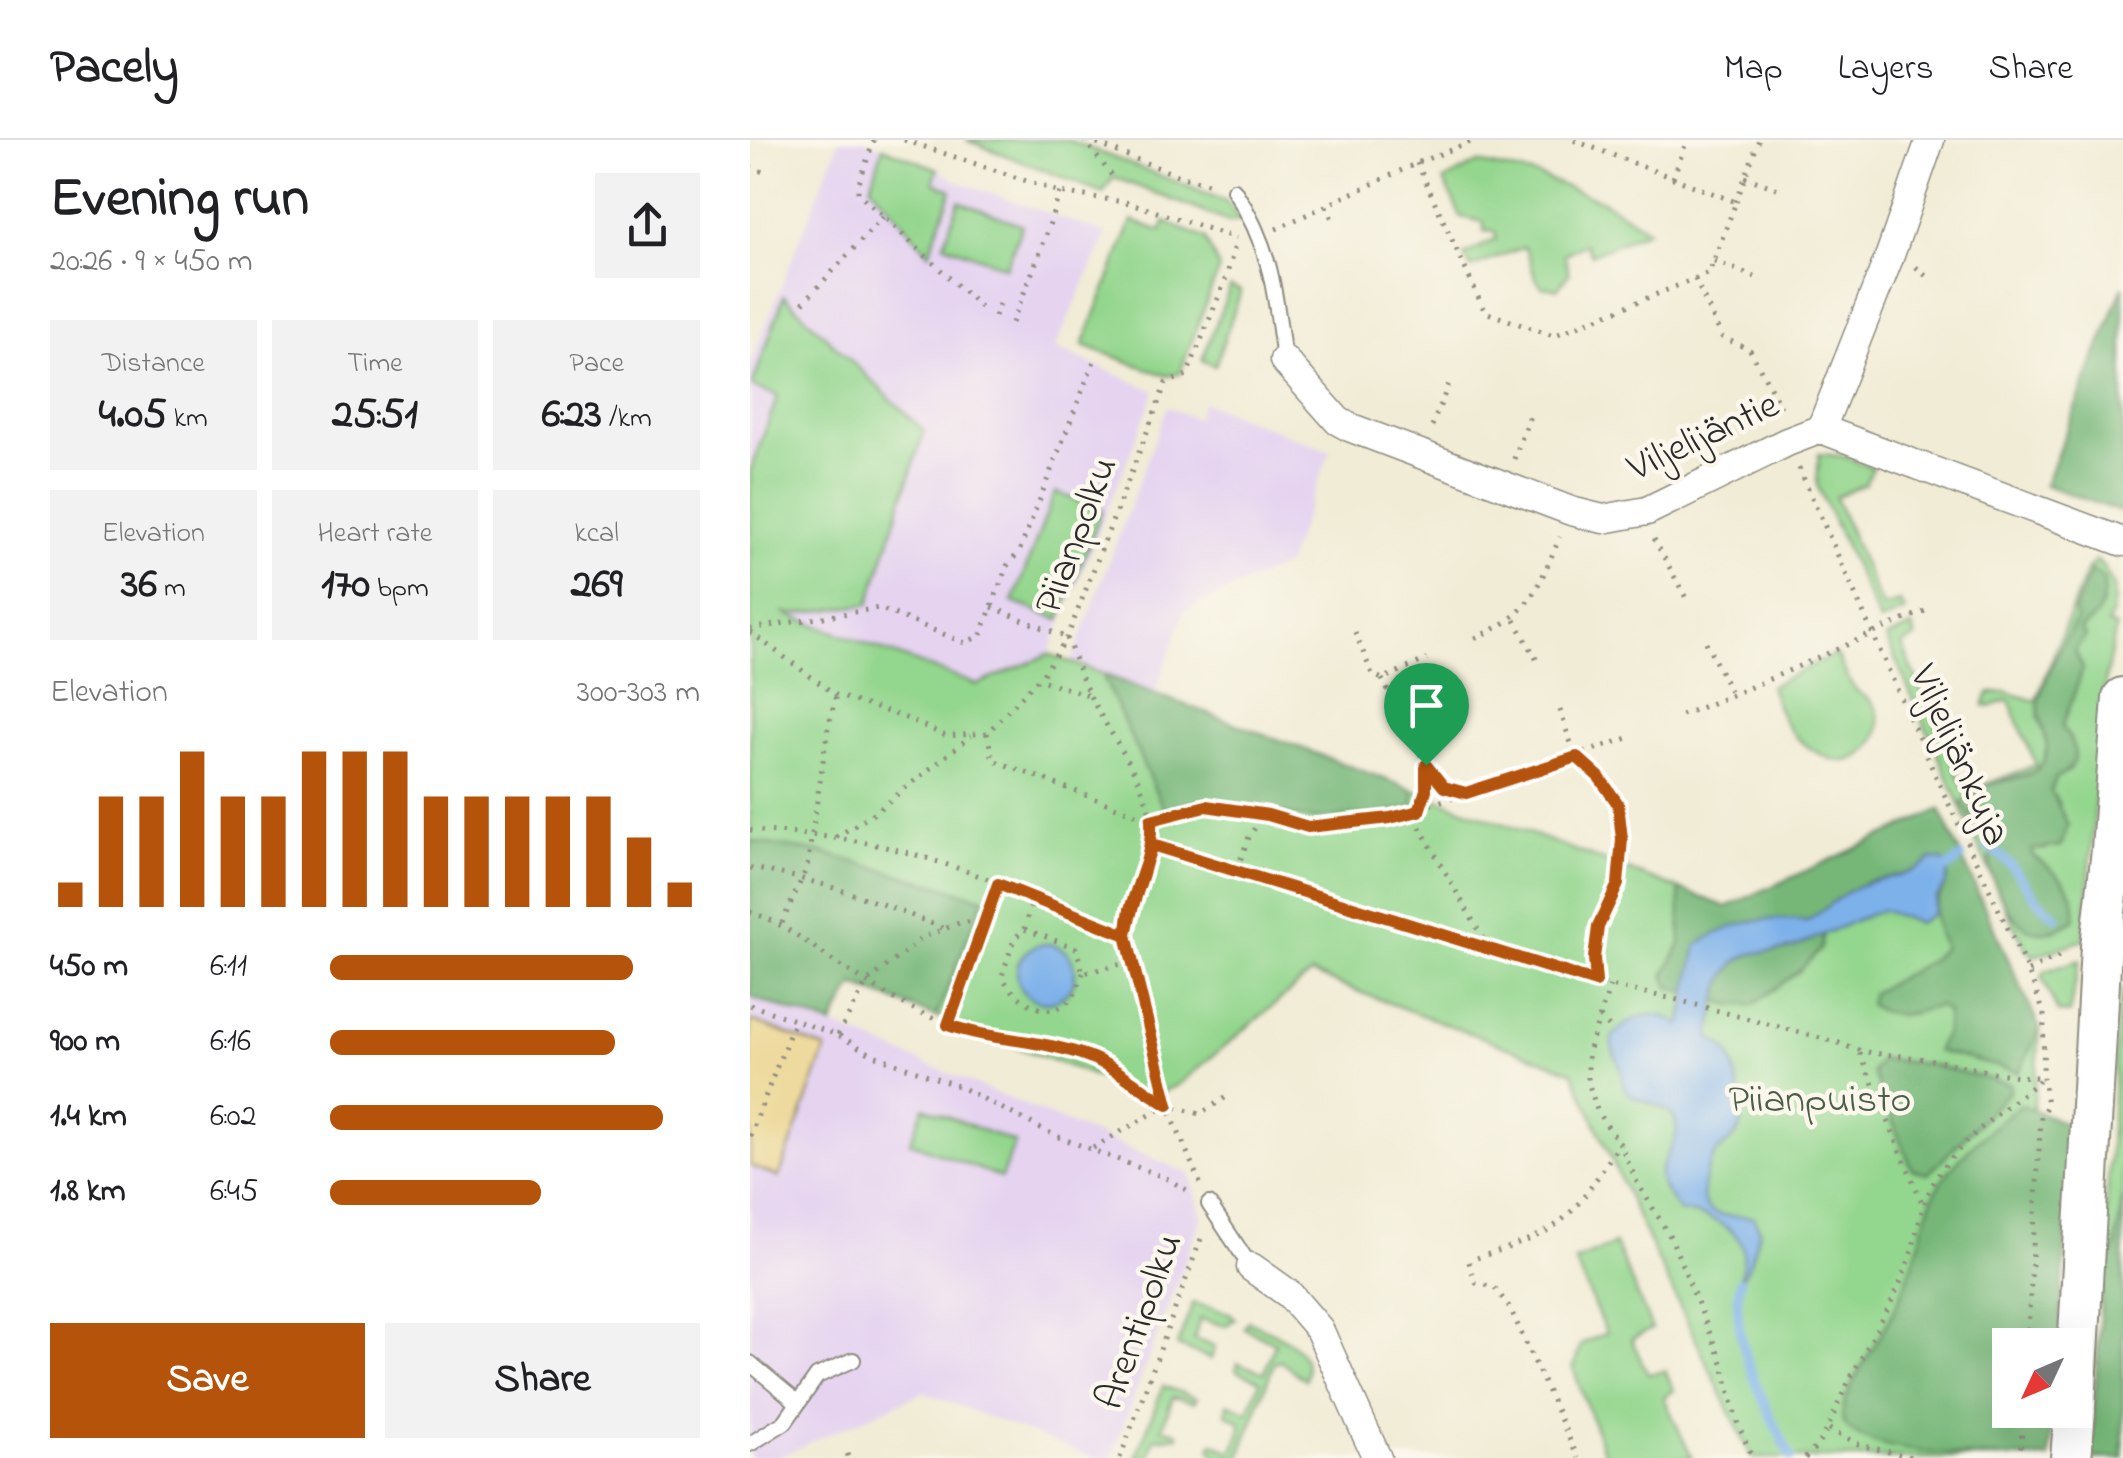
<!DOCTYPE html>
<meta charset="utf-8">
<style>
body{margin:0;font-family:"Indie Flower",sans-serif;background:#f2f2f2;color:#202124;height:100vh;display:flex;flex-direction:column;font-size:38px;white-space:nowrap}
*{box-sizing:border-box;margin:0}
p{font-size:32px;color:#757577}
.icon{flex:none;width:55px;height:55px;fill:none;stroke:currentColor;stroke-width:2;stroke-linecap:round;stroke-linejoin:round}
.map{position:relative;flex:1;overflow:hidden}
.drawer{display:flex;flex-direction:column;background:#fff;width:750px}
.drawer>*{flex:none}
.needle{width:65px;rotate:226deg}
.buttons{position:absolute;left:1242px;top:1188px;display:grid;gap:20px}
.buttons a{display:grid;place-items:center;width:100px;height:100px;border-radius:0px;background:#fff;box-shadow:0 10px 40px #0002;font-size:50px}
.pin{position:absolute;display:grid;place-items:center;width:85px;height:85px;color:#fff;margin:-102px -42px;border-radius:50% 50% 50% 0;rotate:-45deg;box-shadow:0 0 10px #0007}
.pin .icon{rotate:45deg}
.round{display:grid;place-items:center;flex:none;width:105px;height:105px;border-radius:0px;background:#f2f2f2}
.head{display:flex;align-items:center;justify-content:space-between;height:170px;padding:0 50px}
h1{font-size:55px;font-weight:700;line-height:75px}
.stats{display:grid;grid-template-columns:repeat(3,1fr);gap:15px;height:170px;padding:10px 50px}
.stats div{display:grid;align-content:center;border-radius:0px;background:#f2f2f2;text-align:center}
.stats b{font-size:42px;font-weight:700}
.stats small{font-size:28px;font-weight:400}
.stats p{font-size:28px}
.chart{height:280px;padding:20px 50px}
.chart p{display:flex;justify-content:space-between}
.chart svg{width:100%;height:180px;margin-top:10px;stroke:#b45309;stroke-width:6}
.button{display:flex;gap:20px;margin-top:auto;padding:20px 50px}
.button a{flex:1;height:115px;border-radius:0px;background:#b45309;color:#fff;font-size:40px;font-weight:700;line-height:115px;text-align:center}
.button a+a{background:#f2f2f2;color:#202124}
ul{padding:0 50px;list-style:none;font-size:32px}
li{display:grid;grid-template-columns:160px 120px 1fr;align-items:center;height:75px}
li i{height:25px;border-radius:12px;background:#b45309}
header{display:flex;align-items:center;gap:60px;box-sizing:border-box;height:140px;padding:0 50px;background:#fff;border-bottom:2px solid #e0e0e0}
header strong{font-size:48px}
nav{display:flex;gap:55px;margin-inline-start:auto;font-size:35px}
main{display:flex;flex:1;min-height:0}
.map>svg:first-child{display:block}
.built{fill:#e5d3f0}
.green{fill:#93d68d;stroke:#5f805c;stroke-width:2.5;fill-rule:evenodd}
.forest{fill:#76b778;stroke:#507152;stroke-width:2.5}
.sand{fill:#eeda9e;stroke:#8c8264;stroke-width:2.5}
.water{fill:#7db1ea;stroke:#546e8a;stroke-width:2.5}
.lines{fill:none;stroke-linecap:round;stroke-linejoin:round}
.stream{stroke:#7db1ea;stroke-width:9}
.lane-casing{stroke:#8e8c80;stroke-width:18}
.street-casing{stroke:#8e8c80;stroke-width:31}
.secondary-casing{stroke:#8e8c80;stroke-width:44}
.path{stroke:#8e8c80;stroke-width:5;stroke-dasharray:2.5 8;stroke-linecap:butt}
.lane{stroke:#fff;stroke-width:14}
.street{stroke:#fff;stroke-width:28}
.secondary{stroke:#fff;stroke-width:40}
.route-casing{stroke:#fff;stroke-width:20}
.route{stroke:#b45309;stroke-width:12}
.labels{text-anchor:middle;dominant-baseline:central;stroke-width:9;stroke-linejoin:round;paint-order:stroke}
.street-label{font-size:40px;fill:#2b2b2b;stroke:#fbf7ec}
.park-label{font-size:40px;fill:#4a5e48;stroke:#fbf7ec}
</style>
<header>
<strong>Pacely</strong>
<nav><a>Map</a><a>Layers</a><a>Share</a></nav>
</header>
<main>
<section class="drawer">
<div class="head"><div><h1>Evening run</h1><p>20:26 · 9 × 450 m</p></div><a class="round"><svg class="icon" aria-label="share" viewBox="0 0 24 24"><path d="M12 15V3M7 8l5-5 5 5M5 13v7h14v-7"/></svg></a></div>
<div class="stats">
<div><p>Distance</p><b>4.05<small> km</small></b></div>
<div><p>Time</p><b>25:51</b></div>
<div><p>Pace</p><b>6:23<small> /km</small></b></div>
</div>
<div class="stats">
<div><p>Elevation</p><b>36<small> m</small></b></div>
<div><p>Heart rate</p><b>170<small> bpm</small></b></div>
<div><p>kcal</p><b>269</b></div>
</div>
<div class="chart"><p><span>Elevation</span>300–303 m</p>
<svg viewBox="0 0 160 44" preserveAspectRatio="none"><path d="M5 44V38M15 44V17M25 44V17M35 44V6M45 44V17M55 44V17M65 44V6M75 44V6M85 44V6M95 44V17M105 44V17M115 44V17M125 44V17M135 44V17M145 44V27M155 44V38"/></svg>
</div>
<ul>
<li><b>450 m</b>6:11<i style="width:82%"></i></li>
<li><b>900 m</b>6:16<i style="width:77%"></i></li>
<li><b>1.4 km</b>6:02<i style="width:90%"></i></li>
<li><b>1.8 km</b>6:45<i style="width:57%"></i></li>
</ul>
<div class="button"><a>Save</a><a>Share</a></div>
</section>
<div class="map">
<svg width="1373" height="1318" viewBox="0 0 1373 1318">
<rect width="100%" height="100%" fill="#fbf7ec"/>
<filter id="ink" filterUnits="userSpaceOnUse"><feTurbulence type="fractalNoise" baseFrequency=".01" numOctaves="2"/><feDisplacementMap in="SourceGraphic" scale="20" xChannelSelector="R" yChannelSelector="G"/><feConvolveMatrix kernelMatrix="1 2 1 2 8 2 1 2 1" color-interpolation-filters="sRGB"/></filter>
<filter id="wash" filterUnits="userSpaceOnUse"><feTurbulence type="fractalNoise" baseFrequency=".0048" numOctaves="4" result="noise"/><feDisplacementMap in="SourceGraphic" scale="40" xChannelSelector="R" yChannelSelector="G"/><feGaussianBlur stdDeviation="2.25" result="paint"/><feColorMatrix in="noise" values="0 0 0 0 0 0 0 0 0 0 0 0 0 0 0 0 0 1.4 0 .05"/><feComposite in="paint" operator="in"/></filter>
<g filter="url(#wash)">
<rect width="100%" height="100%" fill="#f1ecd5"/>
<path class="built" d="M90,0H114L188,29L206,41L357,94L305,208L405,251L299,514L227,545L0,461V224Z
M452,262L580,311L536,425L435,470L405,553L322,521L417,267L447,279Z
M0,857L82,885L440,1034L452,1076L361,1318H344L173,1252L25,1318H0Z"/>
<path class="green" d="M216,0H318L476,61L490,80L479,82L364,37L353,53Z
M133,7L188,29L183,42L202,50L179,113L121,46Z
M728,23L786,35L853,61L898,90L841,115L835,104L814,114L819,134L807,149L792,147C780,134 783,121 774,107L721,128L714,115L746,99L745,92L734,91V82L711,77L694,41Z
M209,61L272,85L256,127L194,104Z
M382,81L412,91L415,82L455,98L469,128L430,233L417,236L333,205Z
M480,147L491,151L465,226L452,220Z
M34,156L174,291L119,464L49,474L33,473L227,545L299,514L977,767L1190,670L1290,889L1264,1205H1260L1254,1318H1002L884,1070L823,932L811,927L561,834L428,945L401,957L0,807V331L28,256L2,246Z
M1069,314L1092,316L1123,328L1115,344L1085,357L1132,467L1150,462L1155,471L1130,482L1067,345Z
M305,352L352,370L310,480L263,462Z
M1346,420C1366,438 1368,459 1358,484L1366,487L1356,537L1334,800L1284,816L1277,810L1258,773L1136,498L1162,487L1166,498L1152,505L1215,652L1286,625L1259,560L1239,567L1234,565L1239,553L1257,552L1286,561L1336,432ZM1326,480L1335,496L1325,510L1333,529L1312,587L1321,600L1320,630L1306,638L1301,651L1309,664L1297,709H1281L1283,716L1306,736L1304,791L1279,789L1239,721L1246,701L1242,689L1219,676L1248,641L1283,632L1293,622L1298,602L1288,576Z
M1086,514C1092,524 1097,540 1105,549C1112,557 1122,558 1127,570C1136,592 1117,621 1093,621C1077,621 1055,606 1044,595C1031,581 1026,563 1020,546Z
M1330,820L1319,874L1308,872L1292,838L1295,831Z
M1373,848V1318H1341L1368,878Z
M174,967L265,1003L251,1038L160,1002Z
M865,1104L902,1189L881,1199L898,1234L915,1231L924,1250L914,1258L942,1318H856L823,1228L831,1204L856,1193L825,1121Z
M443,1163L480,1173L485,1179L475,1186L450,1179L444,1199L465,1207L461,1219L427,1206Z
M498,1181C522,1192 565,1206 555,1240L530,1221L524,1223L489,1318H468L460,1309L463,1303L482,1312L490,1294L491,1282L476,1274L478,1263L498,1272L510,1241L486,1230L488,1223L514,1233L525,1203L494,1188Z
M413,1246L447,1258L444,1262L423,1257L412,1288L427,1292L429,1296L404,1299L399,1318H386Z"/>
<path class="forest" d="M1373,146V373L1295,345Z
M1341,430L1354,439C1355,463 1351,475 1331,489L1336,496L1325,510L1333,529L1312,587C1328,609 1332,624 1306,638L1301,651L1318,685L1311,706L1281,710L1283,716C1307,733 1329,748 1325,779C1313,786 1303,793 1289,792C1264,789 1241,747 1240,724C1240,717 1244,709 1246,702L1242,690L1228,684L1212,664C1229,634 1276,647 1292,624C1306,601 1283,581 1290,557C1297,531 1313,503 1326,480L1324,472Z
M352,534L664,650L663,667L633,674L562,679L454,659L414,670Z
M1190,670L1290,889L1269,932L1186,911L1196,893L1197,872L1188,866C1163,874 1140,881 1119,864L1122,853L1181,820L1194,807C1169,757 1205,756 1193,721L1182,719C1163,737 1144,735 1120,741C1104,746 1091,757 1078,768L1071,809L1049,831L1003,865H983L921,848L914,836L931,804L929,749L977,767Z
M0,701L69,712L234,758L186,877L104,845L82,885L0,857Z
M1131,919L1177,924L1260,944V951L1178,1034L1162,1029L1122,932Z
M1272,965L1315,983L1322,997L1309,1205H1260V1270H1303L1299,1318C1257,1318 1114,1318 1094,1283C1084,1262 1125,1207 1135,1187C1148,1165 1157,1141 1165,1117C1174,1090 1177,1061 1194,1038C1207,1018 1252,976 1272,965Z
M1373,1056V1318H1341L1353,1135L1365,1108Z"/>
<path class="sand" d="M0,880L76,909L29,1037L0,1026Z"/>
<path class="water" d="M1182,719L1194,721L1198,734L1195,746L1186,758L1183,774L1168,783L1132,770C1101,781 1074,795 1045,807C1033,812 1018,811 1006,813C969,819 966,867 960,897C966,902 974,906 978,912C986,925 996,975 990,989C984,1002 970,1007 963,1017C956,1029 947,1059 958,1069C971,1080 988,1074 1003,1077L1010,1090L998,1128L990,1141C991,1132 995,1117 993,1108C985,1084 951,1074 929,1071C924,1061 910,1048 910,1037C909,1018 936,998 923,977C912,960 886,965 875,949C871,943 872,934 870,927C866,915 860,909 862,897C881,875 906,867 931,885L947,805C982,782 1015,775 1057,781C1072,772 1086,758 1102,749C1129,734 1158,741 1182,719Z
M267 833a29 29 0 1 1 58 0a29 29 0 1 1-58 0Z"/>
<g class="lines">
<path class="stream" d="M1238,708C1270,724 1275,756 1307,777
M1196,729L1211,718
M990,1141C978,1202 1016,1265 1041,1318"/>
</g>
</g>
<g filter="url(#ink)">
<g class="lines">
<g class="lane-casing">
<path id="lane" d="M484,50C522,108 525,153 534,220
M459,1064L501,1127
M0,1223L48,1263
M0,1304L35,1282L67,1236L103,1220"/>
</g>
<g class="street-casing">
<path id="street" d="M534,220L588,281L599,287L821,371L853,379L897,371L1037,302L1071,289L1373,402
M1071,289L1140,115L1180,0
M501,1127L539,1154L569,1189L627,1318"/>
</g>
<g class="secondary-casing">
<path id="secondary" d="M1325,1266L1351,807L1362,710L1373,558
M1321,1318L1325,1270"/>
</g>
<path class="path" d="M124,0L108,46V53L236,172
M154,0L310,52L380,63L486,98
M334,0L363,37
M337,0L432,37L462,44
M667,23L735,172L803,196L959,133L986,62L823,0
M0,27L19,34
M995,37L1034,51
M923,38L937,0
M986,62L1009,0
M576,66L584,83
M526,89L667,23L726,0
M964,121L1005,137
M1166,127L1176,136
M945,139L972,197L1000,210L1034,273
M53,163L133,77
M245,176L250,161
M262,183L291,110L310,52
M682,286L701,238
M764,319L782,270
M1049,328L1187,639L1278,831L1294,873L1293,937L1297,965L1291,977L1277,1205
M904,399L936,458
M242,467L317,498
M765,480L790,526
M0,489L129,468L215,503L231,495L257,426L269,412L346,216
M0,492L86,555L153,577L196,596L237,593L288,539L338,555
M605,492L622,534L632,539L677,519
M317,498C324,517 331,538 340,556C361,598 409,655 402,705C398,734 381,764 376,795L417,965L450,1043
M725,498C780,476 787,449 810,397
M956,502L982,556
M293,534L317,498L416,243L437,235L475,141L486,102
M632,539L676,625L694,647L716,653L884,596
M810,570C815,584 819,601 826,614C837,634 863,645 869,668C874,691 874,723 867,745C854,787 841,793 847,842
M931,575C1014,544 1093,505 1175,471
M237,593L243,620L401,680L455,666L519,675L558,687L640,678L716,653
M676,625C676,646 669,663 668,684L739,809
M0,690C41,693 82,696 122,704C210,723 293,761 376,795
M86,697L123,674L221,596
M402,705L860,846L924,859L1089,903C1117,916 1145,914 1175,919C1215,924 1252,938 1293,937
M0,728C69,739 131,763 195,789
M487,729L499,697L514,674
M0,772C31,782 52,799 79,818C116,843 157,868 198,885C241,903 288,901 332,915C364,924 389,949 417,965
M32,783L57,727L78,588L86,555
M274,789L283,758
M1278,831L1316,813
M333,833C330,840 328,850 323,856C302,886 264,860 252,836L264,799L274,789L326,808L333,833L381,822
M860,846L838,912V942L848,973L870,1004L887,1042L921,1098L973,1225L988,1285L1003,1318
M0,865L88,895L121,914L210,947L306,996L416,1038L440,1052
M850,877L863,891
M197,885L249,744
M88,895L117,842L172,798L209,783L233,780
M1110,913L1173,1065
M0,996L45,880
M343,1008L417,965L450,974L481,954
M727,1118C753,1109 784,1101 807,1084C833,1065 851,1030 870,1004
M719,1122L726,1143L744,1147L760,1168L828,1318
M1079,1289L1110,1305L1165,1318
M97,1314L99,1318
M370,1318L452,1096
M1055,1318C1079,1297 1083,1272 1097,1245C1119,1201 1146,1161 1161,1114C1169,1086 1172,1058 1189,1034C1215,996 1256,968 1291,939
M1270,1318L1273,1270"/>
<use href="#lane" class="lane"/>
<use href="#street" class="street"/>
<use href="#secondary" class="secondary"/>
</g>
</g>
<g class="lines" filter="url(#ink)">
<g class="route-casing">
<path id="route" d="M676,625V650L669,671L640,678L558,687L518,675L456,666L401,680C403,721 383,754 376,795L248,744L198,885C243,901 291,899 337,916C367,927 390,949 418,965L376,795L380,769L402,705L846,842L844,818L848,787L868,744L872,699L868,664L849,637L827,617L716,653L694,647L676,625"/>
</g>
<use href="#route" class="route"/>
</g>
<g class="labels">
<g class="street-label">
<text transform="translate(954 298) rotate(-25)">Viljelijäntie</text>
<text transform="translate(328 396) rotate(-69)">Piianpolku</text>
<text transform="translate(1208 616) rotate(66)">Viljelijänkuja</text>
<text transform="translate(391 1182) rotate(-70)">Arentipolku</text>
</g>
<g class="park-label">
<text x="1070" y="961">Piianpuisto</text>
</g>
</g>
</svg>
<div class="buttons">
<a><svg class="needle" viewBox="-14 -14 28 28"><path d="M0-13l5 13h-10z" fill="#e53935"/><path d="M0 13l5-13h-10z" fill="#757577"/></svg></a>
</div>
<div class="pin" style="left:676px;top:625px;background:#1e9e55"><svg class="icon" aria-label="arrive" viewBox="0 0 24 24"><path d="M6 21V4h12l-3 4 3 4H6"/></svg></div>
</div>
</main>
